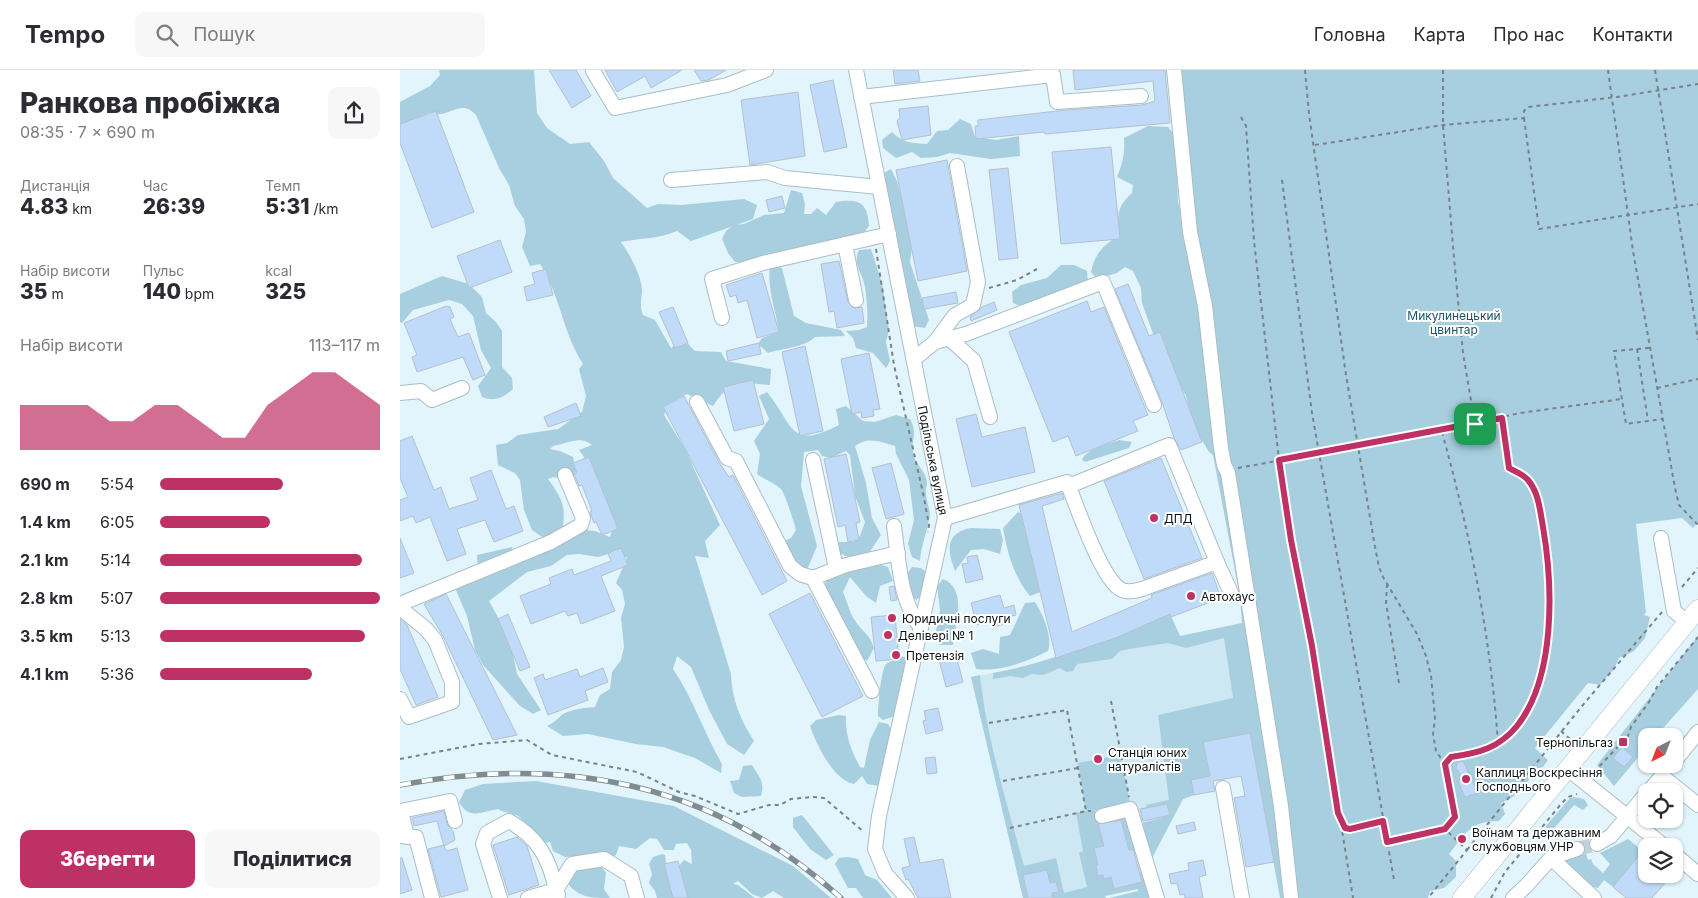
<!DOCTYPE html>
<html lang="uk">
<meta charset="utf-8">
<style>
body{margin:0;font-family:Inter,sans-serif;background:#f7f7f7;color:#2b2b33;height:100vh;display:flex;flex-direction:column;font-size:19px;white-space:nowrap}
*{box-sizing:border-box;margin:0}
p{font-size:16px;color:#7c7c81}
.icon{flex:none;width:28px;height:28px;fill:none;stroke:currentColor;stroke-width:2;stroke-linecap:round;stroke-linejoin:round}
.map{position:relative;flex:1;overflow:hidden}
.drawer{display:flex;flex-direction:column;background:#fff;width:400px}
.drawer>*{flex:none}
.needle{width:32px;rotate:222deg}
.controls{position:absolute;left:1238px;top:658px;display:grid;gap:10px}
.controls a{display:grid;place-items:center;width:45px;height:45px;border-radius:10px;background:#fff;box-shadow:0 1px 4px #0004;font-size:25px}
.pin{position:absolute;display:grid;place-items:center;width:42px;height:42px;color:#fff;margin:-21px;border-radius:10px;box-shadow:0 2px 8px #0006}
.round{display:grid;place-items:center;flex:none;width:52px;height:52px;border-radius:10px;background:#f7f7f7}
.headline{display:flex;align-items:center;justify-content:space-between;height:85px;padding:0 20px}
h1{font-size:28px;font-weight:800;line-height:38px}
.stats{display:grid;grid-template-columns:repeat(3,1fr);gap:8px;height:85px;padding:5px 20px}
.stats div{display:grid;align-content:center}
.stats b{font-size:21px;font-weight:800}
.stats small{font-size:14px;font-weight:400}
.stats p{font-size:14px}
.chart{height:140px;padding:10px 20px}
.chart p{display:flex;justify-content:space-between}
.chart svg{width:100%;height:90px;margin-top:5px;fill:#be3164;opacity:.7}
.action{display:flex;gap:10px;margin-top:auto;padding:10px 20px}
.action a{flex:1;height:58px;border-radius:10px;background:#be3164;color:#fff;font-size:20px;font-weight:800;line-height:58px;text-align:center}
.action a+a{background:#f7f7f7;color:#2b2b33}
ul{padding:0 20px;list-style:none;font-size:16px}
li{display:grid;grid-template-columns:80px 60px 1fr;align-items:center;height:38px}
li i{height:12px;border-radius:6px;background:#be3164}
header{display:flex;align-items:center;gap:30px;box-sizing:border-box;height:70px;padding:0 25px;background:#fff;border-bottom:1px solid #e1e1e2}
header strong{font-size:24px}
nav{display:flex;gap:28px;margin-inline-start:auto;font-size:18px}
.search{width:350px;height:45px;background:#f7f7f7;display:flex;align-items:center;gap:12px;box-sizing:border-box;padding:0 18px;border-radius:10px;color:#7c7c81;font-size:19px}
main{display:flex;flex:1;min-height:0}
.map>svg:first-child{display:block}
.built{fill:#cde8f2}
.green{fill:#a8cfdf}
.building{fill:#c0daf9;stroke:#b5c0ce}
.lines{fill:none;stroke-linecap:round;stroke-linejoin:round}
.minor-tunnel{stroke:#c2d2d9;stroke-width:14;stroke-dasharray:14 7;stroke-linecap:butt}
.minor-casing{stroke:#abbdc5;stroke-width:16}
.major-casing{stroke:#abbdc5;stroke-width:19}
.path{stroke:#778388;stroke-width:2;stroke-dasharray:4 4;stroke-linecap:butt}
.minor{stroke:#fff;stroke-width:14}
.major{stroke:#fff;stroke-width:18}
.rail-casing{stroke:#7f8c91;stroke-width:5.5}
.rail{stroke:#fff;stroke-width:4;stroke-dasharray:11;stroke-linecap:butt}
.route-casing{stroke:#fff;stroke-width:10}
.route{stroke:#be3164;stroke-width:6}
.poi-dot{fill:#be3164;stroke:#fff;stroke-width:2}
.labels{text-anchor:middle;dominant-baseline:central;stroke-width:4;stroke-linejoin:round;paint-order:stroke}
.park-label{font-size:12px;fill:#1d5468;stroke:#fff}
.street-label{font-size:12px;fill:#0b1214;stroke:#fff}
.poi-label{font-size:12px;fill:#0b1214;stroke:#fff;text-anchor:start}
</style>
<header>
<strong>Tempo</strong>
<div class="search"><svg class="icon" aria-label="search" viewBox="0 0 24 24"><circle cx="10" cy="10" r="6"/><path d="M15 15l6 6"/></svg>Пошук</div>
<nav><a>Головна</a><a>Карта</a><a>Про нас</a><a>Контакти</a></nav>
</header>
<main>
<section class="drawer">
<div class="headline"><div><h1>Ранкова пробіжка</h1><p>08:35 · 7 × 690 m</p></div><a class="round"><svg class="icon" aria-label="share" viewBox="0 0 24 24"><path d="M12 15V3M7 8l5-5 5 5M5 13v7h14v-7"/></svg></a></div>
<div class="stats">
<div><p>Дистанція</p><b>4.83<small> km</small></b></div>
<div><p>Час</p><b>26:39</b></div>
<div><p>Темп</p><b>5:31<small> /km</small></b></div>
</div>
<div class="stats">
<div><p>Набір висоти</p><b>35<small> m</small></b></div>
<div><p>Пульс</p><b>140<small> bpm</small></b></div>
<div><p>kcal</p><b>325</b></div>
</div>
<div class="chart"><p><span>Набір висоти</span>113–117 m</p>
<svg viewBox="0 0 160 44" preserveAspectRatio="none"><path d="M0 44V22L10 22L20 22L30 22L40 30L50 30L60 22L70 22L80 30L90 38L100 38L110 22L120 14L130 6L140 6L150 14L160 22V44z"/></svg>
</div>
<ul>
<li><b>690 m</b>5:54<i style="width:56%"></i></li>
<li><b>1.4 km</b>6:05<i style="width:50%"></i></li>
<li><b>2.1 km</b>5:14<i style="width:92%"></i></li>
<li><b>2.8 km</b>5:07<i style="width:100%"></i></li>
<li><b>3.5 km</b>5:13<i style="width:93%"></i></li>
<li><b>4.1 km</b>5:36<i style="width:69%"></i></li>
</ul>
<div class="action"><a>Зберегти</a><a>Поділитися</a></div>
</section>
<div class="map">
<svg width="1298" height="828" viewBox="0 0 1298 828">
<rect width="100%" height="100%" fill="#e2f4fc"/>
<path class="built" d="M770,544L780,566L823,558L839,665L803,672L810,706L794,725L783,729L752,788L757,814L692,828H623L571,607L631,596Z"/>
<path class="green" d="M39,0H134L137,43L147,58L170,74L189,72L204,91L213,108L247,138L258,134L281,135L344,129L357,135L353,149L291,171L277,161C259,169 240,168 221,172C229,183 243,208 242,222C241,231 240,237 243,245L255,250L271,278L277,273L288,274L295,281L321,282L326,291L371,299L370,315C339,312 332,308 313,336L287,324L268,334L264,345L285,379L320,455L305,471L309,488L295,486L331,604C332,630 340,649 354,671L344,685L327,674L309,640L291,597L277,586L273,599C293,628 304,663 322,694L321,703L295,688L263,677L236,674L188,664L163,666L147,656C154,653 158,648 163,644C173,639 184,638 195,637L200,625L210,619L212,602L221,590L224,577L221,548L225,534L222,520L216,513L227,488L218,481L198,487L179,484L167,485L151,496L127,502L89,531L110,569L117,604L141,640L133,644L120,636L83,595L75,580L67,546L55,518L78,503L77,485L112,477L114,490L183,460L195,461L210,467L215,450L206,443L195,403L179,380L192,375C180,365 167,374 153,376L150,379L160,381L173,387L176,402L168,411L154,407L148,409C164,431 166,437 162,463L145,469L132,460L124,440L120,410L115,403L98,395L96,375L107,373L118,365L158,359L182,342L186,326L179,299L183,294C163,263 160,225 140,194L130,196L122,177L126,162L124,149L115,136L109,115L99,98L76,45C65,33 58,39 45,43C40,45 34,44 28,43L15,54L0,57V32L30,16L40,5Z
M772,0H1298V452L1293,458L1282,448L1236,454L1246,542L1244,545L1250,547L1245,568L1234,581L1219,588L1214,599L1200,615L1188,613L1135,678L1148,690L1143,697L1132,700C1128,718 1117,726 1101,733L1105,744L1099,751C1070,751 1066,763 1049,784L1056,791V807L1044,818L1030,821L1028,828H896L827,396L802,202Z
M560,49L571,54L575,67L596,70L619,66L620,86L591,89L550,83L537,87L521,88L512,82L496,88L483,78L482,70L492,62C503,73 512,73 527,74L537,61L548,60Z
M748,56L768,57L776,67L778,132L798,200L819,378L889,828H880L850,663L803,672L810,706L794,725L783,729L752,788L757,814L743,753L770,745L767,734L747,738L746,735L769,730L758,645L833,628L824,568L786,578L768,573L729,579L720,581L712,589L677,594L673,601L666,602L660,598L643,605L632,604L623,608L610,606L593,609V603C655,592 711,566 770,544L780,566L842,553L840,527L813,385L809,382L794,357L786,326L756,272L742,233L741,218L733,201L725,197L717,203L697,209L691,202C695,183 703,176 719,165C717,146 717,136 732,123L733,115L717,107C723,93 725,82 724,68Z
M491,99L497,111L506,144L512,178L510,192L529,250L525,258L512,256L480,118L484,103Z
M391,120L402,123L405,134L404,144H411L417,138L426,145L436,132C458,128 468,132 469,156L462,165L354,192H335L328,183L322,169L326,161L334,155L344,154L364,145L384,143Z
M471,179L482,213L489,260L486,272L490,291L486,298L473,283L456,278L453,268L446,261L459,260L467,257C468,244 467,230 465,217C463,203 452,195 459,180Z
M370,194L382,198L394,246L406,253L441,260L445,266L415,267C403,278 384,278 368,283L358,274L362,268L379,262C375,237 367,220 370,194Z
M661,195H674L687,201L688,213L625,238L613,233L612,222L621,215L647,208Z
M42,206L69,214L82,227L86,243L96,252L102,261V297L112,308L113,319C103,328 95,332 82,327L78,316L91,298L81,280L73,246L62,234L49,230L13,240L2,253L0,252V224Z
M367,322C394,355 389,381 439,355L436,339L446,336L463,351L475,352L496,345L510,349C518,364 511,369 513,383C515,395 526,400 527,413C527,417 525,420 526,424C526,433 532,441 529,450C526,465 521,476 520,491L512,487L508,474L514,450L509,410L496,384L495,376C480,372 468,366 455,376L466,413L472,448L481,465L467,486L449,487L438,483L437,472H454L460,466L465,452L455,426L450,385L446,381L431,388L422,386L418,380L404,382L401,416L417,476L407,500L397,498L382,472L391,468L396,460C394,452 385,424 381,419C375,413 364,409 357,404L360,384L354,371L369,349L359,326Z
M719,370L732,372L729,378L685,392L682,390C687,378 708,374 719,370Z
M618,442L627,446L624,460L632,470L646,520L630,526C614,507 607,482 603,458Z
M571,458L600,459L603,470L600,484L584,479L571,480L555,501C547,480 545,463 571,458Z
M478,494L488,497L493,511L480,516L476,533L466,526L450,507L443,522C447,531 449,541 454,549C461,561 470,564 474,578L467,591L457,584L424,517L428,507Z
M512,497L521,498L527,503L522,525L516,530L509,522L506,505Z
M543,509C568,519 555,554 553,575H539L535,566L540,540L537,516Z
M635,532C643,545 653,566 648,581C626,592 600,602 576,599L571,583L583,579L599,584L600,567L610,565L625,533Z
M1298,566V619L1256,666H1246V678L1214,716L1197,695Z
M501,587H506L508,595L501,611L497,641L492,647L483,650L478,646C478,637 481,599 486,594C490,591 497,589 501,587Z
M580,605C587,671 607,733 624,796L656,788L664,823L687,817L679,783L683,781L676,743L686,741L678,693L720,685L730,733L727,737L695,740L704,776L694,778L698,795L696,796L698,806L703,805L704,809L711,807L715,819L738,813L742,795L755,828H709L738,821V819L705,826L706,828H653L652,823L659,822L656,812L650,813L646,800L623,805L628,828H623L571,607Z
M439,645L446,646C445,664 451,681 460,697L464,698L470,670L479,652L488,654L493,662L479,716L467,714L462,706L454,714C434,711 416,674 410,656L416,650Z
M352,695C359,707 365,711 361,726L342,727L334,723L330,711L339,710L343,696Z
M136,711L274,736L393,796L431,828H384L373,821L362,828L352,824L338,811L333,814L338,815L355,828H286L278,797L284,790L292,794L291,780L287,773L276,774L274,780H264L257,769L250,768L236,779L219,776L216,785L207,792L193,784L165,787L153,781L150,772L144,773C142,769 120,746 116,745C109,742 104,743 98,739C80,742 69,750 59,732L65,720L83,714Z
M1174,727L1184,729L1188,735L1183,740L1174,735L1151,762L1145,757L1170,728Z
M402,745L434,785L426,790L410,779L393,757V748Z
M721,749H728L735,778L729,780Z
M1228,769L1243,781L1213,817L1204,810L1198,818L1186,815L1162,793L1166,789L1186,784L1188,790L1191,789L1193,794L1203,803L1210,794L1200,783Z
M262,784L265,785L268,807L274,828H257L255,821L249,813L252,804L249,794L253,787Z
M448,787L458,789L465,805L477,810L492,828H463L456,818H448L435,794L439,788Z
M201,796L206,803L204,819L210,828C193,828 180,828 169,815C168,798 189,797 201,796Z"/>
<path class="building" d="M149,0H176L191,26L172,38Z
M205,0H282L251,18L245,6L217,22Z
M294,0H326L309,10L301,11Z
M493,0H518L520,11L495,14Z
M673,0H765L770,53L645,64L644,62L576,69L575,56H578V50L666,40L742,35L755,31L753,11L675,20Z
M433,10L447,77L424,82L410,15Z
M398,22L405,86L350,95L341,30Z
M528,36L531,65L502,70L497,51L500,48L499,39Z
M36,41L74,142L32,158L0,73V54Z
M711,77L720,169L661,174L652,82Z
M547,90L567,201L518,211L496,100Z
M608,98L618,188L599,190L589,100Z
M382,126L385,138L369,142L366,130Z
M100,170L112,202L69,218L57,186Z
M439,191L448,232L454,238L462,237L464,253L437,258L434,241L429,242L421,194Z
M146,199L153,225L127,231L124,217L135,214L132,203Z
M362,203L379,262L357,268L347,230L338,233L336,225L330,227L326,215Z
M728,214L749,266L760,262L802,372L781,380L774,368L762,332L715,219Z
M556,222L558,233L524,239L522,228Z
M687,231L691,242L704,237L748,345L733,351L738,361L676,386L668,366L653,372L609,262Z
M594,232L597,240L571,251L570,247L582,237Z
M46,236L50,237L54,247L50,249L58,267L69,263L85,305L73,310L63,287L17,302L12,287L17,285L4,253Z
M273,237L288,273L275,278L259,242Z
M359,273L361,284L328,291L326,281Z
M405,276L423,361L400,366L382,282Z
M469,283L480,339L473,340L474,346L462,348L461,342L452,344L441,289Z
M353,310L364,354L334,361L323,317Z
M284,326L319,392L329,407L333,405L387,511L362,525L263,337Z
M176,333L181,346L148,357L144,347Z
M576,344L582,367L625,357L635,402L572,417L556,349Z
M12,366L34,420L41,417L49,439L78,430L70,408L91,400L106,439L114,436L123,461L94,472L85,450L57,459L66,484L47,491L30,447L16,453L13,446L0,451V430L8,427L0,408V371Z
M446,384L460,452L456,453L459,470L448,472L445,455L438,457L424,389Z
M189,387L218,459L202,465L196,452L194,453L190,442L192,441L182,415L179,416L174,404L177,403L173,393Z
M761,388L802,488L744,509L704,411Z
M491,393L504,444L486,449L472,398Z
M662,423L664,429L642,436L672,562L752,528L751,525L812,503L821,528L771,547L770,544L718,567L656,588L619,435Z
M0,468L14,503L0,508Z
M221,478L228,495L201,506L215,541L181,554L177,543L168,546L165,541L131,554L120,526L151,514L149,508L172,499L174,505L211,491L208,483Z
M577,485L583,509L566,513L562,494L568,493L567,487Z
M494,516L497,530L491,531L489,517Z
M410,523L463,626L422,647L369,544Z
M46,524L117,665L93,670L43,566L24,534Z
M600,525L604,538L614,535L616,545L606,547L608,553L593,557L591,551L577,555L571,533Z
M108,544L130,597L120,601L98,549Z
M495,545L499,589L476,591L471,547Z
M0,549L7,555L38,627L16,635L0,599Z
M556,585L563,612L546,617L539,590Z
M203,598L208,612L185,621L188,630L148,645L134,608L143,604L145,610L177,599L180,607Z
M538,638L543,660L526,664L523,651L526,650L524,641Z
M850,663L874,792L846,797L834,728L845,726L841,706L813,711L815,721L794,725L791,710L810,706L803,672Z
M1222,677L1233,687L1224,697L1213,688Z
M535,687L537,703L527,704L525,688Z
M1063,691L1078,723L1065,727L1059,714L1060,704L1056,698L1057,693Z
M767,734L770,745L743,751L740,739Z
M44,741L47,754L53,761L55,770L44,776L37,751L14,756L12,748Z
M721,750L729,780L733,779L742,812L714,819L711,807L704,809L703,805L698,806L696,796L698,795L694,778L704,776L698,754Z
M794,752L796,760L778,764L776,756Z
M117,767L127,776L139,815L109,825L93,775Z
M514,767L520,793L543,789L551,828H518L508,809L506,810L502,798L510,796L504,769Z
M44,775L46,781L57,778L68,820L41,827L28,779Z
M1246,777V804H1273L1252,828H1226L1213,817Z
M0,788H2L12,820L0,824Z
M803,790L806,805L799,807L803,828H785L784,824L780,825L777,813L771,814L769,804L789,800L788,793Z
M278,791L288,828H273L264,794Z
M647,800L650,813L656,812L659,822L652,823L653,828H628L623,805Z"/>
<g class="lines">
<path class="minor-tunnel" d="M1177,779L1197,774"/>
<g class="minor-casing">
<g id="minor">
<path id="s1" d="M456,0L545,448L479,746L475,779L485,803L507,828"/>
<path d="M774,0L790,162L805,236L821,378L824,395L828,403L881,736L891,828"/>
<path d="M193,1L215,38L327,15L366,0"/>
<path d="M461,27L653,5L657,32L741,26"/>
<path d="M271,110L367,102L385,108L479,117"/>
<path d="M445,174L456,230"/>
<path d="M322,248L312,209L363,193L489,164"/>
<path d="M550,269L574,291L590,347"/>
<path d="M535,272L555,245L573,235L578,212L557,96"/>
<path d="M514,289L535,272L566,264L703,212L754,335"/>
<path d="M0,323L21,321L32,330L62,318"/>
<path d="M297,332L327,388L336,391L390,496L400,504L413,508"/>
<path d="M413,390L436,498"/>
<path d="M669,416L769,375L817,492"/>
<path d="M545,448L667,412C677,436 700,506 720,519C727,523 735,521 742,519L817,492L832,525"/>
<path d="M494,456C499,490 499,530 521,558"/>
<path d="M1261,468L1274,541L1287,552"/>
<path d="M0,534L151,472L181,455L183,448L165,405"/>
<path d="M0,538L26,559L35,570L52,612V632L9,647L0,629"/>
<path d="M472,621L413,508L446,495L498,483"/>
<path d="M1274,692L1298,662"/>
<path d="M1168,699L1264,776"/>
<path d="M823,718L842,828"/>
<path d="M1249,721L1262,706L1298,735"/>
<path d="M702,746L730,739L757,828"/>
<path d="M0,766L16,767L32,828"/>
<path d="M7,767L1,741L50,731L55,751"/>
<path d="M1197,774L1211,766L1246,724"/>
<path d="M1274,784L1298,804"/>
<path d="M1151,788L1194,828"/>
<path d="M158,825L156,820L172,794L204,789L231,806L237,828"/>
<path d="M100,828L83,774L87,763L109,751C138,768 149,787 156,820L128,828"/>
<path d="M1113,828L1126,816L1151,788L1177,779"/>
</g>
</g>
<g class="major-casing">
<path id="major" d="M1062,828L1298,539"/>
</g>
<path class="path" d="M905,0L909,44L946,305L975,477L979,497L983,507L1017,564L1026,586L1031,606L1035,648L1033,664L1036,681L1045,694L1055,747L1045,759
M1043,0V55L1054,188L1063,283L1075,354
M1208,0L1233,181L1275,418L1279,435L1298,455
M1255,0L1298,270
M841,47L846,56L854,171L879,390L891,470L912,575L938,743C940,748 941,756 945,758C951,761 976,753 983,751
M1124,48L1139,159L1298,134
M915,75L1043,55L1124,48V41L1128,37L1217,27L1298,14
M882,110L912,343L994,810
M476,179L494,295L523,423L529,455L528,462
M589,218L617,210L637,199
M1249,278L1214,281L1226,354L1263,349
M1237,279L1248,351
M1257,318L1298,309
M1042,362C1070,463 1091,569 1098,674
M838,398L1041,361L1120,343L1222,329
M987,514L986,533L999,613
M1282,517L1298,498
M711,631L729,727
M589,653L667,640L686,741H691
M1161,661L1171,670
M0,689L79,674L127,670L152,685L237,702L279,722L295,726L338,744L369,735H380L391,729L413,727L424,728L464,762
M1046,694L1051,687C1079,683 1099,678 1117,656C1156,607 1153,515 1143,457C1140,441 1139,422 1128,410C1123,404 1116,402 1109,398L1102,349
M1129,702L1136,708
M1194,702L1228,666L1231,657L1249,632L1257,617L1298,567
M603,711L678,698
M941,754L953,828
M610,758L686,741
M987,772L1045,759L1067,780L1028,828
M1067,780L1182,636L1262,542
M1091,828L1105,802L1161,734L1168,727L1177,724"/>
<use href="#minor" class="minor"/>
<use href="#major" class="major"/>
<g class="rail-casing">
<path id="rail" d="M0,715C165,684 314,713 441,828"/>
</g>
<use href="#rail" class="rail"/>
</g>
<g class="lines">
<g class="route-casing">
<path id="route" d="M1102,348L1109,398C1116,402 1123,404 1128,410C1139,423 1140,441 1143,457C1153,515 1156,607 1117,656C1099,678 1079,683 1051,687L1045,694L1055,747L1045,759L987,772L983,751L950,759L945,758L938,743L912,576L891,470L879,390Z"/>
</g>
<use href="#route" class="route"/>
</g>
<g class="poi-dot">
<circle cx="754" cy="448" r="5"/>
<circle cx="791" cy="526" r="5"/>
<circle cx="492" cy="548" r="5"/>
<circle cx="488" cy="565" r="5"/>
<circle cx="496" cy="585" r="5"/>
<rect x="1218" y="667" width="10" height="10" rx="2.5"/>
<circle cx="698" cy="689" r="5"/>
<circle cx="1066" cy="709" r="5"/>
<circle cx="1062" cy="769" r="5"/>
</g>
<g class="labels">
<g class="park-label">
<text x="1054" y="245">Микулинецький<tspan x="1054" dy="14">цвинтар</tspan></text>
</g>
<g class="street-label">
<text stroke="none"><textPath href="#s1" startOffset="398">Подільська вулиця</textPath></text>
</g>
<g class="poi-label">
<text x="764" y="448">ДПД</text>
<text x="801" y="526">Автохаус</text>
<text x="502" y="548">Юридичні послуги</text>
<text x="498" y="565">Делівері № 1</text>
<text x="506" y="585">Претензія</text>
<text x="1213" y="672" text-anchor="end">Тернопільгаз</text>
<text x="708" y="682">Станція юних<tspan x="708" dy="14">натуралістів</tspan></text>
<text x="1076" y="702">Каплиця Воскресіння<tspan x="1076" dy="14">Господнього</tspan></text>
<text x="1072" y="762">Воїнам та державним<tspan x="1072" dy="14">службовцям УНР</tspan></text>
</g>
</g>
</svg>
<div class="controls">
<a><svg class="needle" viewBox="-14 -14 28 28"><path d="M0-13l5 13h-10z" fill="#e53935"/><path d="M0 13l5-13h-10z" fill="#7c7c81"/></svg></a>
<a><svg class="icon" aria-label="locate" viewBox="0 0 24 24"><circle cx="12" cy="12" r="6"/><path d="M12 2v4M12 18v4M2 12h4M18 12h4"/></svg></a>
<a><svg class="icon" aria-label="layers" viewBox="0 0 24 24"><path d="M12 4l9 5-9 5-9-5zM3 14l9 5 9-5"/></svg></a>
</div>
<div class="pin" style="left:1075px;top:354px;background:#1e9e55"><svg class="icon" aria-label="arrive" viewBox="0 0 24 24"><path d="M6 21V4h12l-3 4 3 4H6"/></svg></div>
</div>
</main>
